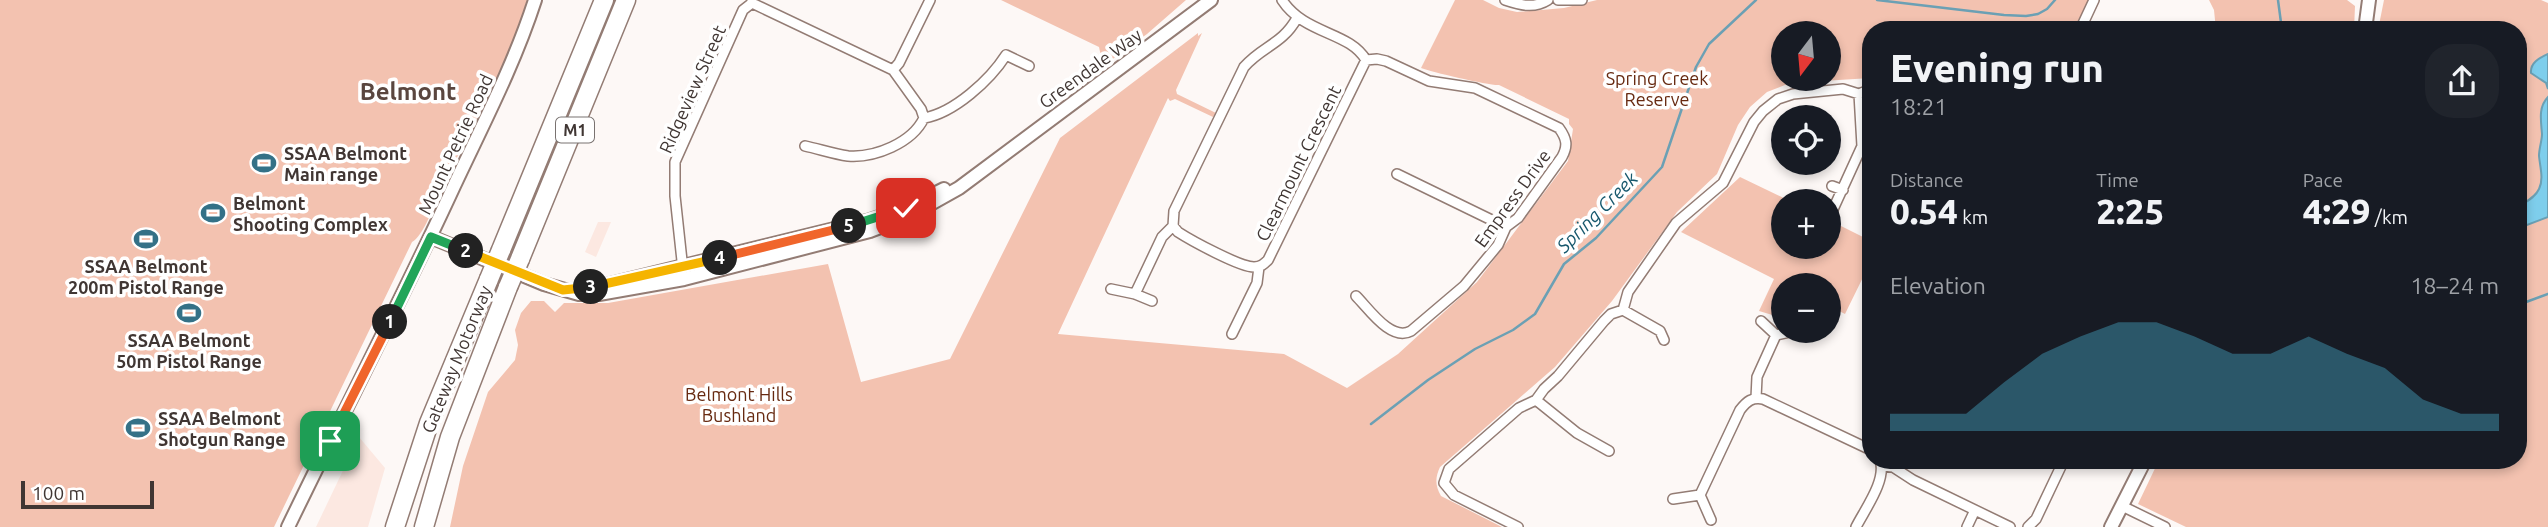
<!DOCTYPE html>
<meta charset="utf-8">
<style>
body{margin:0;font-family:Ubuntu,sans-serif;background:#20242c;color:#f1f3f6;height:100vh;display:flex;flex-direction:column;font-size:26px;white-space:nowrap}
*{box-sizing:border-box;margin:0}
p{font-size:23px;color:#9ea1a6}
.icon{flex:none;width:38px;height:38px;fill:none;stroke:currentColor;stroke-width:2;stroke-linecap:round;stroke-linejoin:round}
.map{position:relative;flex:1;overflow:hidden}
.details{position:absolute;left:1862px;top:21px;width:665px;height:448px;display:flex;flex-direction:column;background:#171b24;border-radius:28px;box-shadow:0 4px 10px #0003}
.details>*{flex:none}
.needle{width:46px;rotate:196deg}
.fabs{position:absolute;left:1771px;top:21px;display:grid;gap:14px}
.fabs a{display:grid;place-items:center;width:70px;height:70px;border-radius:50%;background:#171b24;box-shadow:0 4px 10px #0003;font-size:35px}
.scale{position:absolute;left:21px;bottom:18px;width:133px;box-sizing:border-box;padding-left:7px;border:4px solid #403633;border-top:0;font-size:19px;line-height:24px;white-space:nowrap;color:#403633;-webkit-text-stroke:5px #fff;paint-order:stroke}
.pin{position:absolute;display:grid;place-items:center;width:60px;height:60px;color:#fff;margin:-30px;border-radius:14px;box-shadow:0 4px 10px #0006}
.km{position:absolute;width:35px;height:35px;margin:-18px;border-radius:50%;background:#222;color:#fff;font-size:19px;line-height:35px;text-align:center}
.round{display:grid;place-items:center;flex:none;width:74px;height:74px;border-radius:28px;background:#20242c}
.summary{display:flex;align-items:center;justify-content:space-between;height:119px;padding:0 28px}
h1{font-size:38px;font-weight:800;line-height:52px}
.metrics{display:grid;grid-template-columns:repeat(3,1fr);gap:10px;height:119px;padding:7px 28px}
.metrics div{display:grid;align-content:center}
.metrics b{font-size:35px;font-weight:800}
.metrics small{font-size:19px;font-weight:400}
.metrics p{font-size:19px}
.chart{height:196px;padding:14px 28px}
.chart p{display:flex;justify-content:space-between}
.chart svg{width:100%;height:126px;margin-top:7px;fill:#347187;opacity:.7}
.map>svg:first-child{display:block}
.built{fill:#fce8e1}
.green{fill:#f3c2b0;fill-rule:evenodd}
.water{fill:#7eceec;stroke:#6ba0b4;stroke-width:2}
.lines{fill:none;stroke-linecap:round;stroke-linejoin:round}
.stream{stroke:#6ba0b4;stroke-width:2.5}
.street-casing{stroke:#937c74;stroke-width:12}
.secondary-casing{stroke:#937c74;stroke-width:16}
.highway-casing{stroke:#937c74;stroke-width:21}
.street{stroke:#fff;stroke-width:9}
.secondary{stroke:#fff;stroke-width:12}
.highway{stroke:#fff;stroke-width:18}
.highway-bridge-casing{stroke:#937c74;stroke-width:21;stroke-linecap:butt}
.highway-bridge{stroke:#fff;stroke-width:18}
.split-1-casing{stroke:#fff;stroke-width:14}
.split-2-casing{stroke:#fff;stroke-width:14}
.split-3-casing{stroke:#fff;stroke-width:14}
.split-4-casing{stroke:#fff;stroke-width:14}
.split-5-casing{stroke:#fff;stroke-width:14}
.split-6-casing{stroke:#fff;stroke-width:14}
.split-1{stroke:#f0652b;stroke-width:9}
.split-2{stroke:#22a559;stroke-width:9}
.split-3{stroke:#f5b400;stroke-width:9}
.split-4{stroke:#f5b400;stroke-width:9}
.split-5{stroke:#f0652b;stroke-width:9}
.split-6{stroke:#22a559;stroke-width:9}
.labels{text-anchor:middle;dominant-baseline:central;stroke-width:7;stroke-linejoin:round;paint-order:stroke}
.shield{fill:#fff;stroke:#797270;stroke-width:2}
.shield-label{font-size:16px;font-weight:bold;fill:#403633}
.street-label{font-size:18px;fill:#403633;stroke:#fff}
.park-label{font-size:18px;fill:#672a11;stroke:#fff}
.poi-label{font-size:18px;font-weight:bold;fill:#403633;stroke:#fff;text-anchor:start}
.water-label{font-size:19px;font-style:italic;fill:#17586d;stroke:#fff}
.district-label{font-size:24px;font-weight:bold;fill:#5a463f;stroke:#fff}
</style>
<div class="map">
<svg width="2548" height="527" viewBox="0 0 2548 527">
<rect width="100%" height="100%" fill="#fdf8f6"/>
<path class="built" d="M598,222H611L596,257L585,252Z
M359,437L385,468L368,527H316Z"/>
<path class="green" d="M0,0H527C523,12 521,25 516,36C492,91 463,143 438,197C432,210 423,236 412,242L274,527H0Z
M1001,0H1186L1147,34L1103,66L1099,47Z
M1455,0H1483L1499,8L1517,12L1564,8L1597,0H2089L2074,30H1871V78L1790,83L1767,92L1750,107L1738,125L1717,174L1677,212L1612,301L1555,367L1440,467C1435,478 1435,485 1441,496L1502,527H450L463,466L488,392L515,360L518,345L515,330L521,313L531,301H544L555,312L564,303H608L828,264L861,382L950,359L1060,138L1198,33V36L1202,33L1176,90L1177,94L1216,113L1213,117L1175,99L1170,101L1168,98L1058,334L1284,354L1347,388L1398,354L1477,282L1568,161L1573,129L1569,124V119L1499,85C1491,86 1431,72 1421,68ZM1829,33V79H1783V33Z
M2209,0H2347L2355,6L2354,30H2216L2214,10Z
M2384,0H2541L2548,3V527H2186L2138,504L2159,460H2518V30H2378Z
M1740,177L1790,201H1783V247H1829V220L1871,241V261L1845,314L1829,306V285H1783V318L1759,311L1774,279L1681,232Z"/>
<path class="water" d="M2548,54V89L2546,83L2531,73C2530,63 2539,58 2548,54Z
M2548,97V217L2527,225L2519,223L2518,207C2525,202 2535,198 2539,189C2544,179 2540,167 2539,156C2539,148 2542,141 2542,134C2541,121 2538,107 2548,97Z"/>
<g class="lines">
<path class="stream" d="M1877,0L2004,15L2026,16L2038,14L2047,9L2055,0
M2278,0L2282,30
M2518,305L2548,294
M1371,424L1428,380L1475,349L1513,330L1535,314L1564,264L1596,238L1662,167L1696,67L1709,44L1756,0"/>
<g class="street-casing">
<path id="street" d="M1282,0C1305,35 1349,31 1366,60L1377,59L1386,61L1429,81L1475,88L1559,128C1567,139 1568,146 1562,157L1518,218L1506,227L1498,245L1464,286L1411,331C1391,342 1369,309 1356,296
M1505,0C1520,5 1534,9 1548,0
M1558,0H1582
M752,3L893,70L921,109L924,118C912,143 875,158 848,156C834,154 819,149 805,146
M1297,18C1282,45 1262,46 1244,67L1174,211L1173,226L1178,232C1192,241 1240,267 1254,267C1261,267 1264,264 1268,260L1366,60
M2080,30L2094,0
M893,70L899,63L930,0
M924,118C954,113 990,80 1006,55L1029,66
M1397,174L1506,227
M1832,186L1843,190
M1830,216L1862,146L1859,94
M683,270L675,196V162L743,10L752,3V0
M1111,289L1135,294L1152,301
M1135,294L1162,237L1173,226
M1623,310L1660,331L1664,340
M1761,321L1776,335L1790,332
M1232,334L1257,283L1259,267
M1756,398L1757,377L1776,335
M1536,400L1577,433L1609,451
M1882,466L1893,467L1913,480L2010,527
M1700,495L1740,410C1747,401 1752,397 1763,399L1871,450
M1673,499L1700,495L1711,520
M2122,506L2165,527
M1518,527L1454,495L1444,483L1449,469L1519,408L1536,400L1544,389L1558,376L1604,321L1611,314L1623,310L1628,292L1676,223L1723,183L1754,122L1763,111L1778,99L1793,94L1843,89L1859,94L1871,89
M1856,527C1865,509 1887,480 1880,460
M1967,527L1975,510
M2028,527L2036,519L2064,460"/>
</g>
<g class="secondary-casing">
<path id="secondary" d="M2365,30L2369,0
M431,237L544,284L579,294H599L684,279L870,231L909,216L959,188L1211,0
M602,286L867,221L906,208L944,189
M288,527C343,413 401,301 454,186C483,124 514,65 535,0
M2111,527L2145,460"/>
</g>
<g class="highway-casing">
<path id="highway" d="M501,250L604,0
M520,259L626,0
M395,527L429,423L489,279
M424,527L450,437L508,287"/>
</g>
<use href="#street" class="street"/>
<use href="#secondary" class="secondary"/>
<use href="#highway" class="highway"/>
<g class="highway-bridge-casing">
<path id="highway-bridge" d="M489,279L501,250
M508,287L520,259"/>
</g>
<use href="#highway-bridge" class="highway-bridge"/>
</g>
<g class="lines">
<g class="split-1-casing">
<path id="split-1" d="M330,441L390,322"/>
</g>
<g class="split-2-casing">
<path id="split-2" d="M390,322L431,237L466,251"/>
</g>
<g class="split-3-casing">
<path id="split-3" d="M466,251L563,290L591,287"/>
</g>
<g class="split-4-casing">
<path id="split-4" d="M591,287L720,258"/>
</g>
<g class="split-5-casing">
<path id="split-5" d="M720,258L849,226"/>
</g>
<g class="split-6-casing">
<path id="split-6" d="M849,226L906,208"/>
</g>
<use href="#split-1" class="split-1"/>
<use href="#split-2" class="split-2"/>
<use href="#split-3" class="split-3"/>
<use href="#split-4" class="split-4"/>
<use href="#split-5" class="split-5"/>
<use href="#split-6" class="split-6"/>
</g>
<defs>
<g id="stadium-bare" transform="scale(1.89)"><path d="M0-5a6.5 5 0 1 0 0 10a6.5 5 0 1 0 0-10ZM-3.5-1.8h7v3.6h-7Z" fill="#347187" stroke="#fff" stroke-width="2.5" paint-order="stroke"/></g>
</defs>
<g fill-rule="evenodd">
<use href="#stadium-bare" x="264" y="163"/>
<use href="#stadium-bare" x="213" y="213"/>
<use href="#stadium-bare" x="146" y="239"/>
<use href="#stadium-bare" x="189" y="313"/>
<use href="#stadium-bare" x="138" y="428"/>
</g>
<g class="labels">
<rect class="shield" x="556" y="117.5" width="38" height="25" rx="5"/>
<g class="shield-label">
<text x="575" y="130">M1</text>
</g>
<g class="street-label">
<text transform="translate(1090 68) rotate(-36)">Greendale Way</text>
<text transform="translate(692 89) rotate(-66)">Ridgeview Street</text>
<text transform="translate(455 144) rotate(-65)">Mount Petrie Road</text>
<text transform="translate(1298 163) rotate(-64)">Clearmount Crescent</text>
<text transform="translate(1512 198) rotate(-54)">Empress Drive</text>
<text transform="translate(456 359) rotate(-68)">Gateway Motorway</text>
</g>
<g class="park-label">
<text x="1657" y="78">Spring Creek<tspan x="1657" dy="21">Reserve</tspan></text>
<text x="739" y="394">Belmont Hills<tspan x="739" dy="21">Bushland</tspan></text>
</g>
<g class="poi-label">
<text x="284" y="153">SSAA Belmont<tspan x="284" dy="21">Main range</tspan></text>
<text x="233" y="203">Belmont<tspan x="233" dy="21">Shooting Complex</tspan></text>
<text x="146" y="266" text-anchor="middle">SSAA Belmont<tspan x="146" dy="21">200m Pistol Range</tspan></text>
<text x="189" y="340" text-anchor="middle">SSAA Belmont<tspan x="189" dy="21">50m Pistol Range</tspan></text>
<text x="158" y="418">SSAA Belmont<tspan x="158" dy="21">Shotgun Range</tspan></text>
</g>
<g class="water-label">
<text transform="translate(1597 212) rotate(-45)">Spring Creek</text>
</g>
<g class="district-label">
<text x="408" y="91">Belmont</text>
</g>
</g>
</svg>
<div class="fabs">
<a><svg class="needle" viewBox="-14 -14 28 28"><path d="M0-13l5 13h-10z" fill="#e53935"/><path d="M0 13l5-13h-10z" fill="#9ea1a6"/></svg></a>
<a><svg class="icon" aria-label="locate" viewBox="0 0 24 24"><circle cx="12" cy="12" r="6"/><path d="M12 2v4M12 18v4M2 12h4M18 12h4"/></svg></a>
<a>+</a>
<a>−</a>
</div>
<div class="scale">100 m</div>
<div class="pin" style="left:330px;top:441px;background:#1e9e55"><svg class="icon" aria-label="arrive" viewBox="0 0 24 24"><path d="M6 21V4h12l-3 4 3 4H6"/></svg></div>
<div class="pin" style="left:906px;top:208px;background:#d93025"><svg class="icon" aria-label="check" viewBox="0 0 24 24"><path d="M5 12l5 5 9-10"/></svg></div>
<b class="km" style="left:390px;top:322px">1</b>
<b class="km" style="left:466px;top:251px">2</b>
<b class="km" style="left:591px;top:287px">3</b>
<b class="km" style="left:720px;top:258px">4</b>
<b class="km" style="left:849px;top:226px">5</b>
<section class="details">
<div class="summary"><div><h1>Evening run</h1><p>18:21</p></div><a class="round"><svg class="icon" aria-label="share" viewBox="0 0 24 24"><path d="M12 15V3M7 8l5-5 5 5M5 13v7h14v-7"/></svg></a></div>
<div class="metrics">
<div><p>Distance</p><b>0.54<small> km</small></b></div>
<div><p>Time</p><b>2:25</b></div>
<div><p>Pace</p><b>4:29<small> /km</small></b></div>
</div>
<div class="chart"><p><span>Elevation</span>18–24 m</p>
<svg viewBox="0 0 160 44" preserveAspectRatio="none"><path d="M0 44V38L10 38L20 38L30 27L40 17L50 11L60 6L70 6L80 11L90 17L100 17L110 11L120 17L130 22L140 33L150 38L160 38V44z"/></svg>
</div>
</section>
</div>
